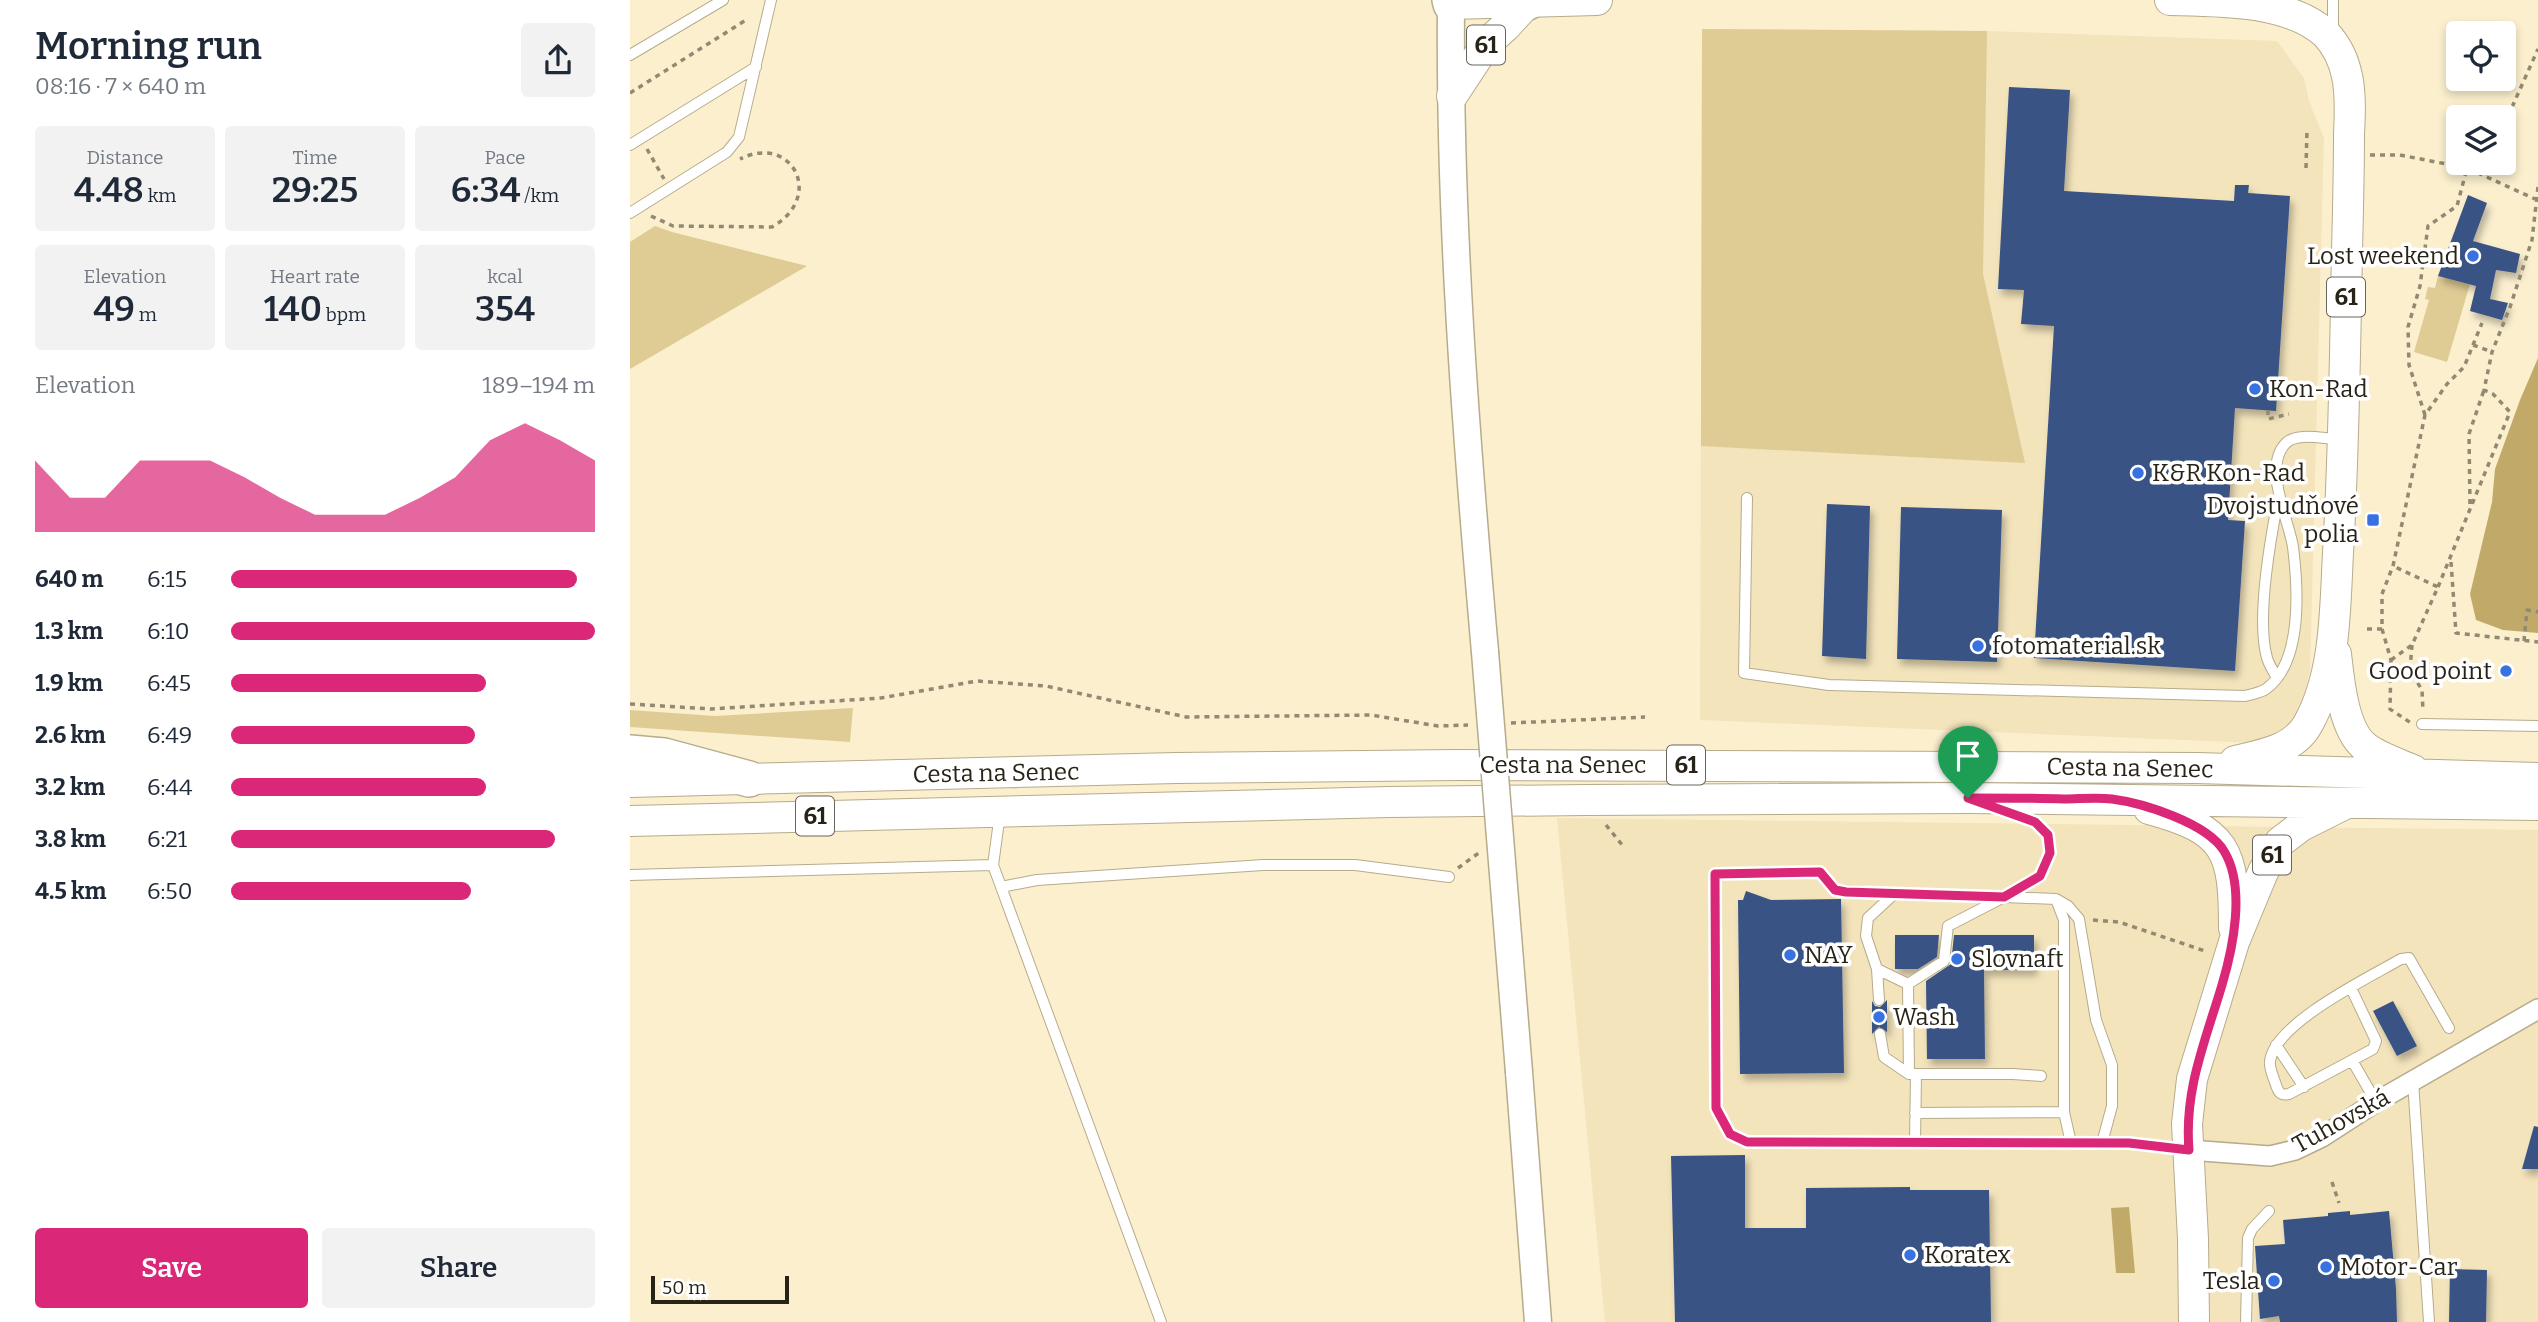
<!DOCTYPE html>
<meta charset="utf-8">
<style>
body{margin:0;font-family:Bitter,serif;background:#f2f2f3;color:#1f2937;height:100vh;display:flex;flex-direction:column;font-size:26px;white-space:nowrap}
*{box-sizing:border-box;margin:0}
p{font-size:23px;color:#747a83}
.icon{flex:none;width:38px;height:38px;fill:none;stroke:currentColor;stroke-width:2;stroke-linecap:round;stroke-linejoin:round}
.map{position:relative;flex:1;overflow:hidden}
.side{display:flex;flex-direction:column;background:#fff;width:630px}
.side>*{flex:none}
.fabs{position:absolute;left:1816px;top:21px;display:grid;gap:14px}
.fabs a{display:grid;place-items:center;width:70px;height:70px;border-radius:7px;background:#fff;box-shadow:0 4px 10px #0003;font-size:35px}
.scale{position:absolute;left:21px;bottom:18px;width:138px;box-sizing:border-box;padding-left:7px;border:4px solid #282317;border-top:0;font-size:19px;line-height:24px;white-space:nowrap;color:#282317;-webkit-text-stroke:5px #fff;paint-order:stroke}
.pin{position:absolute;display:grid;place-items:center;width:60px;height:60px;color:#fff;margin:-72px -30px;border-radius:50% 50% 50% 0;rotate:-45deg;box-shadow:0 0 7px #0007}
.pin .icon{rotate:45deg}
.round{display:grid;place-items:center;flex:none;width:74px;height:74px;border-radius:7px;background:#f2f2f3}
.summary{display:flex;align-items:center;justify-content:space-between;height:119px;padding:0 35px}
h1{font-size:38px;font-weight:600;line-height:52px}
.metrics{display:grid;grid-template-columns:repeat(3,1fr);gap:10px;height:119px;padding:7px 35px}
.metrics div{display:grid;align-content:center;border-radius:7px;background:#f2f2f3;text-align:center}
.metrics b{font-size:35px;font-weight:600}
.metrics small{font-size:19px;font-weight:400}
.metrics p{font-size:19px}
.chart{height:196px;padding:14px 35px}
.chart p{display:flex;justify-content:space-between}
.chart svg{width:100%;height:126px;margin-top:7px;fill:#db2777;opacity:.7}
.button{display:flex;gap:14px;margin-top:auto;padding:14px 35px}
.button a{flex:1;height:80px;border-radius:7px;background:#db2777;color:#fff;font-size:28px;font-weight:600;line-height:80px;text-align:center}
.button a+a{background:#f2f2f3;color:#1f2937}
ul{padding:0 35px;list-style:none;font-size:23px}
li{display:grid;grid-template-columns:112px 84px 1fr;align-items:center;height:52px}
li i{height:18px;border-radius:9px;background:#db2777}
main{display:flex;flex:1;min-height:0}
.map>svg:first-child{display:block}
.built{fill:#f3e4bc}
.green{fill:#dfcb94}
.water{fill:#c1aa69}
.building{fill:#385384;filter:url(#shadow)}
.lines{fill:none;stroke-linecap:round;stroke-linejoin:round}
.lane-casing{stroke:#b6ab8b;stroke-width:12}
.street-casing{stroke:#b6ab8b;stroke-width:22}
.secondary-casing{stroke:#b6ab8b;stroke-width:29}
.primary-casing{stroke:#b6ab8b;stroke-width:32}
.highway-casing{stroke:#b6ab8b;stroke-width:38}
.path{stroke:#918972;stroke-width:3.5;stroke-dasharray:5 5;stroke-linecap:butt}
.lane{stroke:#fff;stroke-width:10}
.street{stroke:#fff;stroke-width:19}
.secondary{stroke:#fff;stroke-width:26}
.primary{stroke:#fff;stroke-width:30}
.highway{stroke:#fff;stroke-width:35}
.secondary-bridge-casing{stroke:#b6ab8b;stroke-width:29;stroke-linecap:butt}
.secondary-bridge{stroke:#fff;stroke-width:26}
.route-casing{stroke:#fff;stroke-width:14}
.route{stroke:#db2777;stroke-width:9}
.poi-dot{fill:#3872e1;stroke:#fff;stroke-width:2.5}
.labels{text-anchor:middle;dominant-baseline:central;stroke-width:7;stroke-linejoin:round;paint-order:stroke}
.shield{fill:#fff;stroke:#68655d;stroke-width:2}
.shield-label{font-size:23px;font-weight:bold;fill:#282317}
.poi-label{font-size:24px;fill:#282317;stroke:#fff;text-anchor:start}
.street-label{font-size:24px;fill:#282317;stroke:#fff}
</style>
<main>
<section class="side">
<div class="summary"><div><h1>Morning run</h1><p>08:16 · 7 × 640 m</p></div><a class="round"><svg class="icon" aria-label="share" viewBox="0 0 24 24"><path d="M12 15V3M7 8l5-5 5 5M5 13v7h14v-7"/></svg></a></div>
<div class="metrics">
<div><p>Distance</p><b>4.48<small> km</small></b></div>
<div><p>Time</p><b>29:25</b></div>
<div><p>Pace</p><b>6:34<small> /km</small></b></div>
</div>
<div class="metrics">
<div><p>Elevation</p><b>49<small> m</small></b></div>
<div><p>Heart rate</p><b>140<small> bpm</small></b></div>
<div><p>kcal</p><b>354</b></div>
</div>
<div class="chart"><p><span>Elevation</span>189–194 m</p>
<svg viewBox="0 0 160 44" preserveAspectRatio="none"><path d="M0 44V19L10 32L20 32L30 19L40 19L50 19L60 25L70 32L80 38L90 38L100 38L110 32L120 25L130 12L140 6L150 12L160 19V44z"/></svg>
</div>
<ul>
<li><b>640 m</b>6:15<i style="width:95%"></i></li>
<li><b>1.3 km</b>6:10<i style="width:100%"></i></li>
<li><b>1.9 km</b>6:45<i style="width:70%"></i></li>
<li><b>2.6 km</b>6:49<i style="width:67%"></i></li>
<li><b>3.2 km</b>6:44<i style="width:70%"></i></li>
<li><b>3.8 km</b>6:21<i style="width:89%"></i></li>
<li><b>4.5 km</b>6:50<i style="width:66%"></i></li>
</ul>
<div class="button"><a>Save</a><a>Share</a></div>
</section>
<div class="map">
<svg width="1908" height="1322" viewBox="0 0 1908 1322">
<defs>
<filter id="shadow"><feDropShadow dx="3.5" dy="6" stdDeviation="3.5" flood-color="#0004"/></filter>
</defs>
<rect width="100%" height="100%" fill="#fbefce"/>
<path class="built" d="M1072,29L1357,31L1647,41L1674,78L1679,101L1694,138L1680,671L1669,713L1652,730L1626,743L1070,720Z
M927,818L1908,830V1322H975Z"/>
<path class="green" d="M1072,29L1357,31L1353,274L1395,463L1071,446Z
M25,226L42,232L177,266L0,369V242Z
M1808,276L1840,284L1817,362L1784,352L1799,300L1795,299L1798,287L1805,288Z
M223,708L220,742L0,727V710L85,716Z"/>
<path class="water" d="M1908,358V633L1873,630L1846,620L1840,594L1862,502L1865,469L1890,400Z
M1499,1207L1505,1273H1486L1481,1208Z"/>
<path class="building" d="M1379,87L1440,90L1434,191L1604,201L1605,185H1619L1618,193L1660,196L1646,411L1605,408L1598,520L1615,521L1605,671L1404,658L1424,326L1391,324L1394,290L1368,289Z
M1838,195L1857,203L1843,241L1890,254L1886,273L1866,270L1860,299L1878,303L1872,320L1840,311L1846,286L1808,276Z
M1197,504L1240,506L1236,659L1192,656Z
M1271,507L1372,510L1367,662L1267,659Z
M1116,891L1141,900L1211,899L1214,1073L1110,1074L1108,900H1113Z
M1265,935H1309L1307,957L1288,969H1265Z
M1324,935H1404V970H1354L1355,1059H1297L1296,981L1321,964Z
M1257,1000V1032L1249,1027L1242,1034V1001L1245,1006L1250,1007Z
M1763,1001L1787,1046L1767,1056L1743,1011Z
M1904,1126L1908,1127V1169H1892Z
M1115,1155V1228H1176V1188L1280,1187V1190H1359L1361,1322H1045L1041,1156Z
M1720,1211V1215L1759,1211L1766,1289L1767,1322H1650L1649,1316L1630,1319L1625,1246L1655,1244L1653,1220L1698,1216V1213Z
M1820,1269L1857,1270L1856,1322H1819Z"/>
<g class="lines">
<g class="lane-casing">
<path id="lane" d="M1703,35V0
M0,55L93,0
M0,145L126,67
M0,213L97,152L109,137L141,0
M1117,498L1114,673L1199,685L1615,696C1622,694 1630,693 1636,689C1673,662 1668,587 1663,547C1659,520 1632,467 1656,443C1667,432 1694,439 1709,439
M1647,678C1644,672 1639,665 1637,658C1626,619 1640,541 1648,500
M1792,724L1908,726
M370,814L363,865L531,1322
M0,875L363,865
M371,887L407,880L633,865H725L819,877
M1264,894L1205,890L1190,872L1085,874L1086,1108L1100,1134L1117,1142L1498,1143L1555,1149
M1426,899L1434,920V1112
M1247,969L1249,1000
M1278,984L1247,969L1236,936L1238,918L1264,894L1374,897L1410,876L1420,853L1418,835L1405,822L1372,810
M1721,988L1746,1041L1743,1049L1659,1094C1649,1096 1648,1091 1645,1082C1643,1076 1639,1068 1640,1061C1645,1023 1738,978 1771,959L1779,958L1819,1028
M1250,1034L1254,1057L1279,1074
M1646,1045L1674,1087
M1723,1062L1746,1102
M1411,1076L1383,1074H1279L1278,984L1314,961L1318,926L1374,897L1426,899L1438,906L1449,919L1466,1020L1482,1065V1106L1472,1143
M1783,1081L1799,1322
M1285,1113L1434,1112L1441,1143
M1285,1143L1286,1074
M1616,1322L1618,1238L1622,1229L1639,1211"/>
</g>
<g class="street-casing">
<path id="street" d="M1559,1150L1640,1156L1665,1150L1692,1137L1746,1102L1908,1009"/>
</g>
<g class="secondary-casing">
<path id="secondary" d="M821,4C819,220 836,436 855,652
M889,1072L908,1322"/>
</g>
<g class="primary-casing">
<path id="primary" d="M1540,0C1590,1 1659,0 1696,34C1706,45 1714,61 1717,76C1721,94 1720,115 1719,134C1719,173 1718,212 1717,251C1715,351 1714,453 1708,553C1705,609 1706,674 1678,724C1664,750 1631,755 1605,761
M821,4L967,0
M822,96L857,43L876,26L898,2
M1706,654C1709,680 1713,728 1734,746C1747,757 1767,763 1783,770
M0,782L546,768L828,765L1567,768L1908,778
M1519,809C1597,830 1604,850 1604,928
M0,821L759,802L956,800L1338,798L1908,805
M1564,1322L1563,1239L1557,1124L1562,1079L1604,942L1633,872L1650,842L1671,826L1715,804"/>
</g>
<g class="highway-casing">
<path id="highway" d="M820,0L821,4
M895,0L898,2
M0,753L34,756L119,779"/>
</g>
<path class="path" d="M0,93L116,20
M1874,125L1908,49
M17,149L34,179
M1740,155H1770L1837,168L1905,199
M1676,168L1677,129
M21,216L43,226L142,227C196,196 161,133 110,159
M1843,345L1862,352
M1638,410V419L1659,414
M1795,415L1779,365L1778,327L1790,286L1798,226L1827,206L1837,168L1844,163
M1840,504L1839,434L1854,390
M1821,562L1826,633L1908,642
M1808,587L1880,412L1863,394L1854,390L1862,352L1880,307L1902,240L1908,187
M1737,629H1752V594L1763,566L1795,415L1817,384L1834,367L1852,323
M1752,629L1761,660L1760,709L1781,723
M1894,641L1897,610L1908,612
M1782,645L1780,670L1792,690L1793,711
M1761,660L1782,645L1808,587L1763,566
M0,704L81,709L251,698L347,681L416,686L556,717L741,715L808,726L838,725
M881,723L1015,717
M976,825L993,846
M828,868L850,852
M1463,920L1489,922L1575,951
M1702,1182L1709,1203"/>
<use href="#lane" class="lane"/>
<use href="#street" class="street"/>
<use href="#secondary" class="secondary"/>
<use href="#primary" class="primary"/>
<use href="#highway" class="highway"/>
<g class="secondary-bridge-casing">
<path id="secondary-bridge" d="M855,652L889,1072"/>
</g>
<use href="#secondary-bridge" class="secondary-bridge"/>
</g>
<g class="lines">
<g class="route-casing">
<path id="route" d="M1338,798C1370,798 1402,798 1434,799C1449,799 1466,797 1482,799C1513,803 1577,823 1594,851C1616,887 1603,948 1592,985C1575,1042 1554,1090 1559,1150L1499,1143L1117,1142L1100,1134L1086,1108L1085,874L1190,872L1205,890L1216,892L1374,897L1410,876L1420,853L1418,835L1405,822Z"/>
</g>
<use href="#route" class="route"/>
</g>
<g class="poi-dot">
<circle cx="1843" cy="256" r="7"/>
<circle cx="1625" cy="389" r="7"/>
<circle cx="1508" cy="473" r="7"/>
<rect x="1736" y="513" width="14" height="14" rx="3.5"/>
<circle cx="1348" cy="646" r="7"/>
<circle cx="1876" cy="671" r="7"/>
<circle cx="1160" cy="955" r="7"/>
<circle cx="1327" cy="959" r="7"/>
<circle cx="1249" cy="1017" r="7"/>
<circle cx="1280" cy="1255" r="7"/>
<circle cx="1696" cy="1267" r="7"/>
<circle cx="1644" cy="1281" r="7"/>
</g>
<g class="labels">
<g class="shield">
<rect x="837" y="25.5" width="38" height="39" rx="5"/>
<rect x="1697" y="277.5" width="38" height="39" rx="5"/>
<rect x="1037" y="745.5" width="38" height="39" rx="5"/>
<rect x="166" y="796.5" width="38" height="39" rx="5"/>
<rect x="1623" y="835.5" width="38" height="39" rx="5"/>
</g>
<g class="shield-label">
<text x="856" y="45">61</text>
<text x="1716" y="297">61</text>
<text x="1056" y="765">61</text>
<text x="185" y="816">61</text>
<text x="1642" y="855">61</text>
</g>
<g class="poi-label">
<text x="1829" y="256" text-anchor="end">Lost weekend</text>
<text x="1639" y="389">Kon-Rad</text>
<text x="1522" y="473">K&amp;R Kon-Rad</text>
<text x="1729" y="506" text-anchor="end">Dvojstudňové<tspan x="1729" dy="28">polia</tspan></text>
<text x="1362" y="646">fotomaterial.sk</text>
<text x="1862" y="671" text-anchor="end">Good point</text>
<text x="1174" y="955">NAY</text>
<text x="1341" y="959">Slovnaft</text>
<text x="1263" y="1017">Wash</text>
<text x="1294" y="1255">Koratex</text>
<text x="1710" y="1267">Motor-Car</text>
<text x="1630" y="1281" text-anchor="end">Tesla</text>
</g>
<g class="street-label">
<text x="933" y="765">Cesta na Senec</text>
<text transform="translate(1500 768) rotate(1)">Cesta na Senec</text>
<text transform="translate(366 773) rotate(-1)">Cesta na Senec</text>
<text transform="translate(1711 1121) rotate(-29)">Tuhovská</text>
</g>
</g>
</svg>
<div class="fabs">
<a><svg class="icon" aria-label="locate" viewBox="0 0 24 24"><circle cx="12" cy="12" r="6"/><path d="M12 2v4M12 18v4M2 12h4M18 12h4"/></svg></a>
<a><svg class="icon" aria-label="layers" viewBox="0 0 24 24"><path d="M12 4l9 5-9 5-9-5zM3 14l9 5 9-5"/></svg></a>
</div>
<div class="scale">50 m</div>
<div class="pin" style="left:1338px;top:798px;background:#1e9e55"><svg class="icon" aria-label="arrive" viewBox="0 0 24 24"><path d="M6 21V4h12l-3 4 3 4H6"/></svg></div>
</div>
</main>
